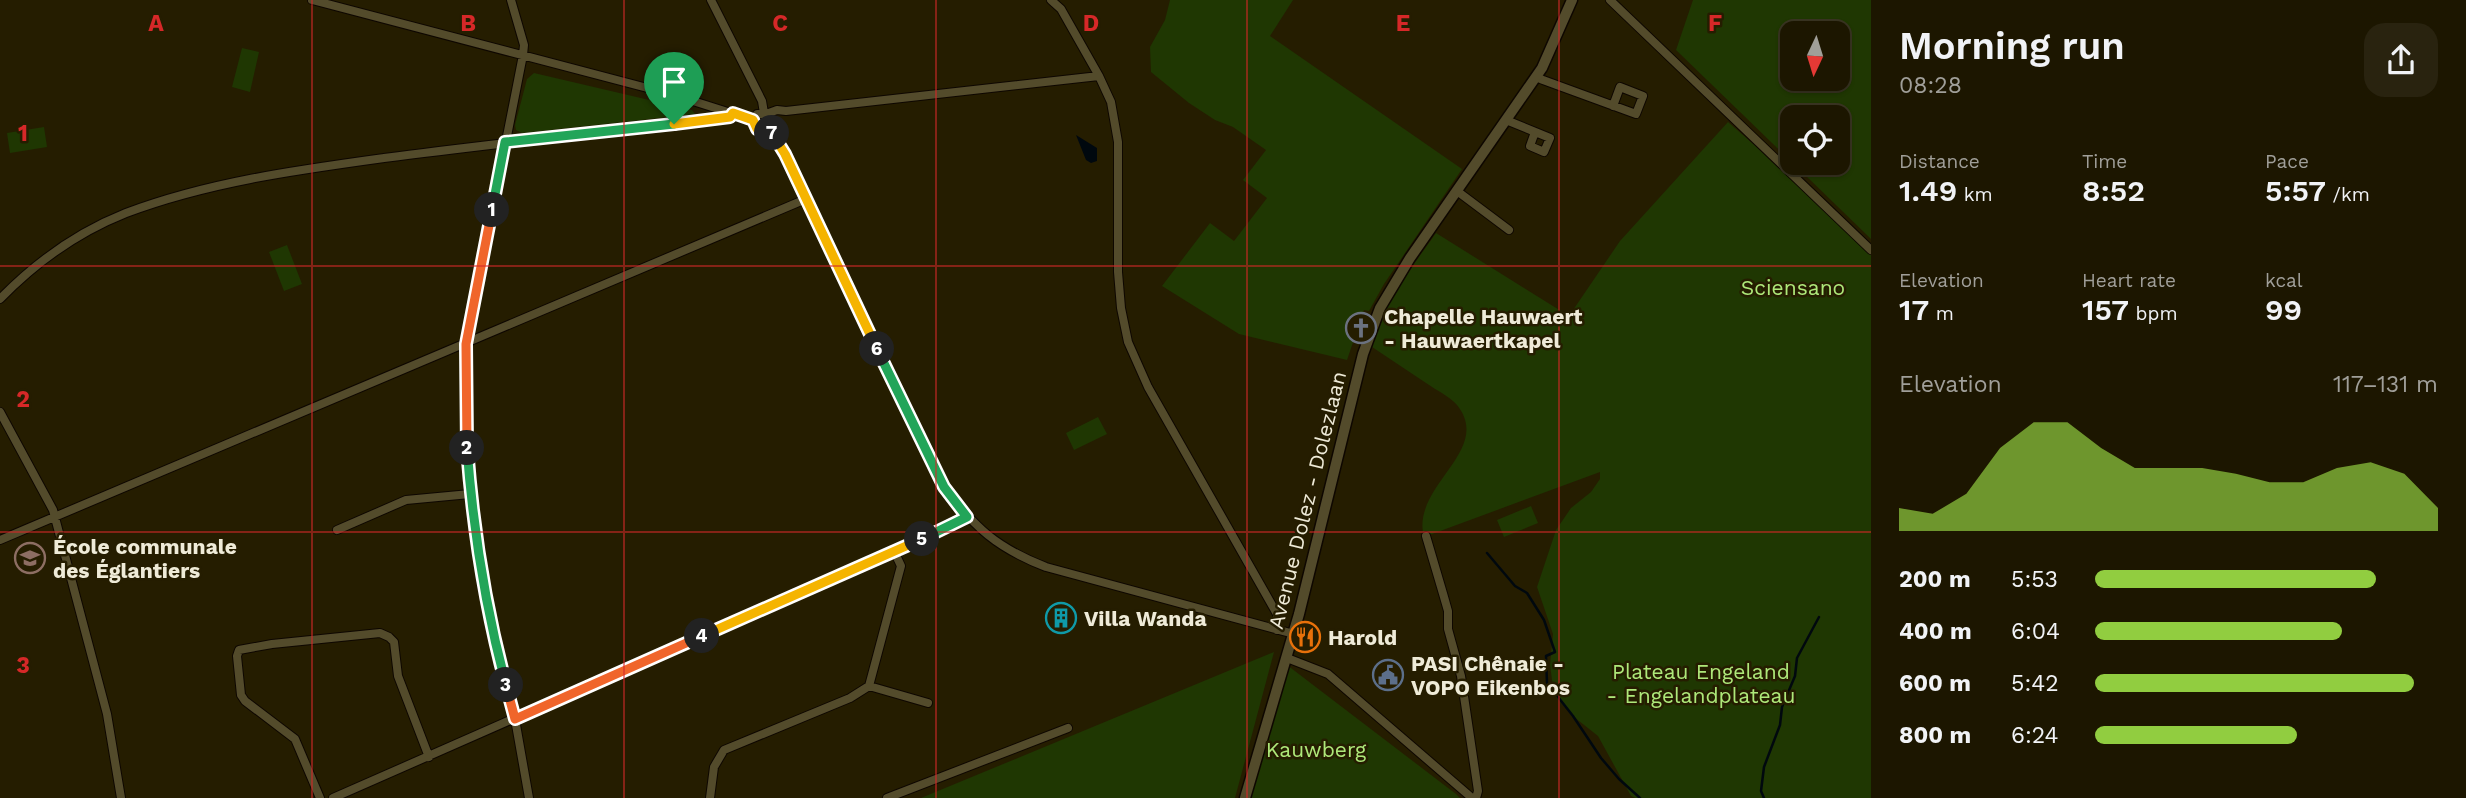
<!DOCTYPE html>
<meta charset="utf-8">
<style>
body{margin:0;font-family:"Work Sans",sans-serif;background:#29230f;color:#f1f3f6;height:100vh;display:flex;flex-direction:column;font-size:26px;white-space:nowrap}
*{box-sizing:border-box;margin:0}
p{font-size:23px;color:#a09f99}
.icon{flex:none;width:38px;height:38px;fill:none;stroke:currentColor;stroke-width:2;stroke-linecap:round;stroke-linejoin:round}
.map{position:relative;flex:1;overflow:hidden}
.side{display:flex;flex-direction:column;background:#1c1600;width:595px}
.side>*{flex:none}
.needle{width:46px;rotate:184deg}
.fabs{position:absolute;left:1780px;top:21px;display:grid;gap:14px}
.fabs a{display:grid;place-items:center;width:70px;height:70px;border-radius:14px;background:#1c1600;box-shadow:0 2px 5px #0004,0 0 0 2px #3a3522;font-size:35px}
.pin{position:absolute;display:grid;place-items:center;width:60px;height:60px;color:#fff;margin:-72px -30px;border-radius:50% 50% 50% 0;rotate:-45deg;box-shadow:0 0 7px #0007}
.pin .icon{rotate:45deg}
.km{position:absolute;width:35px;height:35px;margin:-18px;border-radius:50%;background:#222;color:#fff;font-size:19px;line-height:35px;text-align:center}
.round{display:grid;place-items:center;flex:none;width:74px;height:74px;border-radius:21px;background:#29230f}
.overview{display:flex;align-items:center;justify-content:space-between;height:119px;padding:0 28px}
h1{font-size:38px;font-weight:600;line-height:52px}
.figures{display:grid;grid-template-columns:repeat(3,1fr);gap:10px;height:119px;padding:7px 28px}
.figures div{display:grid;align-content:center}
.figures b{font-size:30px;font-weight:600}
.figures small{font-size:19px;font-weight:400}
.figures p{font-size:19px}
.chart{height:196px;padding:14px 28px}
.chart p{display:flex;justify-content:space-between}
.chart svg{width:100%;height:126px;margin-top:7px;fill:#91cd40;opacity:.7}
ul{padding:0 28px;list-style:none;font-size:23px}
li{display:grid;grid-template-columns:112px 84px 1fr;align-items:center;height:52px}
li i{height:18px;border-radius:9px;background:#91cd40}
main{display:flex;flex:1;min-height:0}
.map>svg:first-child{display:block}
.green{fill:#1f3702;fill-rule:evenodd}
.water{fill:#00080e}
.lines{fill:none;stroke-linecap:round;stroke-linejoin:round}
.stream{stroke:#00080e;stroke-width:2.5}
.minor-casing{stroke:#0e0700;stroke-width:10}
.tertiary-casing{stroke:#0e0700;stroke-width:13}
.minor{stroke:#534b2b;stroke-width:8}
.tertiary{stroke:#534b2b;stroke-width:10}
.split-1-casing{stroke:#fff;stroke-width:14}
.split-2-casing{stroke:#fff;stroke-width:14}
.split-3-casing{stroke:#fff;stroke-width:14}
.split-4-casing{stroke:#fff;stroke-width:14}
.split-5-casing{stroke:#fff;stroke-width:14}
.split-6-casing{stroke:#fff;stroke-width:14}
.split-7-casing{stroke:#fff;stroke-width:14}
.split-8-casing{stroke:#fff;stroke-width:14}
.split-1{stroke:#22a559;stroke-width:9}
.split-2{stroke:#f0652b;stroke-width:9}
.split-3{stroke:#22a559;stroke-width:9}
.split-4{stroke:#f0652b;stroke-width:9}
.split-5{stroke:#f5b400;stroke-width:9}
.split-6{stroke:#22a559;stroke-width:9}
.split-7{stroke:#f5b400;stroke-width:9}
.split-8{stroke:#f5b400;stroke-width:9}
.grid{fill:none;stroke:#d62828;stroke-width:2;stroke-opacity:0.55}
.labels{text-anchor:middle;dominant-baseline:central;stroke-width:5;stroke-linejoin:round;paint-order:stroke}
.park-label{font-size:21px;fill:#aee879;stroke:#251d00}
.poi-label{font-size:21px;font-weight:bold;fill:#efebd8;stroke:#251d00;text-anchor:start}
.street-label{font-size:21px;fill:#efebd8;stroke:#251d00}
.grid-label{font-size:23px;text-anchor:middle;font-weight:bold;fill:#d62828;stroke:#251d00;stroke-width:5;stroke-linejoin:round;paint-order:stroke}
</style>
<main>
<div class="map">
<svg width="1871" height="798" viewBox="0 0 1871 798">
<rect width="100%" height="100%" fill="#251d00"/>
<path class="green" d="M1170,0H1293L1270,36L1462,169L1384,284L1369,311L1364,310L1347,360L1239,334L1162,286L1210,223L1234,241L1267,198L1243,180L1266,150L1233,127L1215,120L1189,103L1151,72L1150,47L1165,20Z
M1693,0H1871V239L1676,50ZM1792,33H1838V79H1792ZM1792,117H1838V163H1792Z
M242,48L259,52L250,92L232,87Z
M534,73L692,110L695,114L522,133L516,130L515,125L527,79Z
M1728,122L1789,175L1871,253V798H1635L1631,796L1598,736L1574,717L1554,695L1550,665L1553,634L1537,587L1556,530L1571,508L1591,492L1600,479V472L1424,537C1410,486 1494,451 1457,405C1449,396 1436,390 1426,383C1408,371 1390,359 1372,347C1381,304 1411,269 1436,233L1569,316L1620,241Z
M44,127L47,147L10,153L7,133Z
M287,245L302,284L284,291L269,252Z
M1098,417L1107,434L1074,450L1066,433Z
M1531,506L1538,523L1504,537L1497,520Z
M1274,652L1235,798H921Z
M1287,665L1456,794L1460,798H1250Z"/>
<path class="water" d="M1076,135L1097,148V161L1091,163L1086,160Z"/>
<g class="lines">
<path class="stream" d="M1487,553L1515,586L1527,593L1544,620L1555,652L1546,656L1547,683L1573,716L1601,758L1619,779L1640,798
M1764,798L1761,791L1764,767L1780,725L1782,707L1795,676L1797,658L1819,617"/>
<g class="minor-casing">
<path id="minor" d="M312,0L674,95L753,120L755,128L759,130L767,129
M511,0L524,45L523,55L466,344L465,403L470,494L482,586L515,719L529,798
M711,0L762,101L764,113
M1051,0L1061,9L1099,76L1111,102L1118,142V272L1121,308L1128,342L1148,387L1277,614V630
M1610,0L1871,250
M1536,77L1543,80L1636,114L1643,96L1620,87L1613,106
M766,114L777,110L786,111L1099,76
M753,120L757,114H766L770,121L767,129
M1506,120L1550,138L1544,152L1530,146L1535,132
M767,129L784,154L944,487C975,528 997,548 1046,567L1294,634
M1457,191L1509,230
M0,299C36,262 78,232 126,213C208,182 297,170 384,158C499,143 615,131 730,117L733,112
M0,412L53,510L107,714L121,798
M337,530L406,500L470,494
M1426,536L1444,597L1448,611V629L1461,676L1478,791L1476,798
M0,540L806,199
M1287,658L1328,674L1472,798
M869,686L928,703
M320,798L295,739L245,701L241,695L237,656L239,650L272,644L380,633L389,637L394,642L398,676L429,757
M333,798L920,540L967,517
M710,798L714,767L724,750L850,698L869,686L901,566L894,551
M887,798L1068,728"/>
</g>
<g class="tertiary-casing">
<path id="tertiary" d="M1245,798L1299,614L1363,354L1380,308L1410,258L1542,68L1572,0"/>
</g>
<use href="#minor" class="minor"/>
<use href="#tertiary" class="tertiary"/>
</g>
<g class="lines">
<g class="split-1-casing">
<path id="split-1" d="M492,210L505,142L674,124"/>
</g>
<g class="split-2-casing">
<path id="split-2" d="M467,448L466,344L492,210"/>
</g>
<g class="split-3-casing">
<path id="split-3" d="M467,448C473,529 485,606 506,685"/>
</g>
<g class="split-4-casing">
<path id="split-4" d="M506,685L515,719L702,636"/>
</g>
<g class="split-5-casing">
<path id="split-5" d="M702,636L922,539"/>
</g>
<g class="split-6-casing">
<path id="split-6" d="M877,349L944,487L967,517L922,539"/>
</g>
<g class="split-7-casing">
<path id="split-7" d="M772,133L785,154L877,349"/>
</g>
<g class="split-8-casing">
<path id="split-8" d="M674,124L730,117L733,113L753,120L757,129L767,128L772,133"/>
</g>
<use href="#split-1" class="split-1"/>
<use href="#split-2" class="split-2"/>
<use href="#split-3" class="split-3"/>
<use href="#split-4" class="split-4"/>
<use href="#split-5" class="split-5"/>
<use href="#split-6" class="split-6"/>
<use href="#split-7" class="split-7"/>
<use href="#split-8" class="split-8"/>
</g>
<path class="grid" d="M312,0V798M624,0V798M936,0V798M1247,0V798M1559,0V798M0,266H1871M0,532H1871"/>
<defs>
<g id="church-ring" transform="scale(1.575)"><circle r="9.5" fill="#251d00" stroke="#6b7280" stroke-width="1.5"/><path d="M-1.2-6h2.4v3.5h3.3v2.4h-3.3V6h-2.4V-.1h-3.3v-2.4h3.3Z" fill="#6b7280"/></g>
<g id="school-ring" transform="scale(1.575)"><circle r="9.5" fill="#251d00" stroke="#8d6e63" stroke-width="1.5"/><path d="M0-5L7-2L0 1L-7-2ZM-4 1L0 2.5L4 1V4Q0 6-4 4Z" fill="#8d6e63"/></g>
<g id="building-ring" transform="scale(1.575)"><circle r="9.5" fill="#251d00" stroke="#0f9aa8" stroke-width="1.5"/><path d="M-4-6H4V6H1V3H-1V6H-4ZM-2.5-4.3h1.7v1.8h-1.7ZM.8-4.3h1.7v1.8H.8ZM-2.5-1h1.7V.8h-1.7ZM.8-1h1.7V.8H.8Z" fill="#0f9aa8"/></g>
<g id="restaurant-ring" transform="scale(1.575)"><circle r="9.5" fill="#251d00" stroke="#e8710a" stroke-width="1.5"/><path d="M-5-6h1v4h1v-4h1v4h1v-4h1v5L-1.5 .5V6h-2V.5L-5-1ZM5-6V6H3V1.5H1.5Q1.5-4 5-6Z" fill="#e8710a"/></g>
<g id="civic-ring" transform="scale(1.575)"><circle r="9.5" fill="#251d00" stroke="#5c6f8a" stroke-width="1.5"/><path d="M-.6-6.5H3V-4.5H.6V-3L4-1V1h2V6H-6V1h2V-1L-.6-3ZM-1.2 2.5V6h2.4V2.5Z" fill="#5c6f8a"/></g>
</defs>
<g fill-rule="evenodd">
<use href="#church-ring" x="1361" y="328"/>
<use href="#school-ring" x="30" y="558"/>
<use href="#building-ring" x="1061" y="618"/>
<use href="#restaurant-ring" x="1305" y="637"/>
<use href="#civic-ring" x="1388" y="675"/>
</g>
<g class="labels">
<g class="park-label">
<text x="1793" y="287">Sciensano</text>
<text x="1701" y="671">Plateau Engeland<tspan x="1701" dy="24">- Engelandplateau</tspan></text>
<text x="1316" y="749">Kauwberg</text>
</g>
<g class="poi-label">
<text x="1384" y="316">Chapelle Hauwaert<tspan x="1384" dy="24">- Hauwaertkapel</tspan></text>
<text x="53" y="546">École communale<tspan x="53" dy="24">des Églantiers</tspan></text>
<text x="1084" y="618">Villa Wanda</text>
<text x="1328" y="637">Harold</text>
<text x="1411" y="663">PASI Chênaie -<tspan x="1411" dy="24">VOPO Eikenbos</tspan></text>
</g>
<g class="street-label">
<text transform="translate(1307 500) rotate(-76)">Avenue Dolez - Dolezlaan</text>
</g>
</g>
<g class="grid-label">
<text x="156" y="31">A</text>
<text x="468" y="31">B</text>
<text x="780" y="31">C</text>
<text x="1091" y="31">D</text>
<text x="1403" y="31">E</text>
<text x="1715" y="31">F</text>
<text x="23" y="141">1</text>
<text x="23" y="407">2</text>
<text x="23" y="673">3</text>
</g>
</svg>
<div class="fabs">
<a><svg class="needle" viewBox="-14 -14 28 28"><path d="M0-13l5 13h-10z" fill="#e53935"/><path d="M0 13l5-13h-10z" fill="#a09f99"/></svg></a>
<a><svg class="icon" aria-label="locate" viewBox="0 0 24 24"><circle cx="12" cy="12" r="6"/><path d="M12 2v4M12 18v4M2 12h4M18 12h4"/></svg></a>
</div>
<div class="pin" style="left:674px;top:124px;background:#1e9e55"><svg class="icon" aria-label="arrive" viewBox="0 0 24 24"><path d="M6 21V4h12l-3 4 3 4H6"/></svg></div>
<b class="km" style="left:492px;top:210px">1</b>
<b class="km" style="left:467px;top:448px">2</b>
<b class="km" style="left:506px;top:685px">3</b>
<b class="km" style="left:702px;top:636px">4</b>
<b class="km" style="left:922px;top:539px">5</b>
<b class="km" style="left:877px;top:349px">6</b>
<b class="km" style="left:772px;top:133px">7</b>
</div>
<section class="side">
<div class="overview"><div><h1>Morning run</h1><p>08:28</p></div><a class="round"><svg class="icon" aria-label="share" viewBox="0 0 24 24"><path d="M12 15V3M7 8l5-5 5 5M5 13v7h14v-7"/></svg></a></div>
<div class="figures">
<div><p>Distance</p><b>1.49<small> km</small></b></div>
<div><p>Time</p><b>8:52</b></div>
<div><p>Pace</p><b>5:57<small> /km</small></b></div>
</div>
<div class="figures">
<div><p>Elevation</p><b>17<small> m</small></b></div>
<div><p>Heart rate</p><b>157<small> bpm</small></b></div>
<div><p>kcal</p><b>99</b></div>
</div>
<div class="chart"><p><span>Elevation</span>117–131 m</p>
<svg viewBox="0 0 160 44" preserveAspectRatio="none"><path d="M0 44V36L10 38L20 31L30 15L40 6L50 6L60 15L70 22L80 22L90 22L100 24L110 27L120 27L130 22L140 20L150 24L160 36V44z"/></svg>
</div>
<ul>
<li><b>200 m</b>5:53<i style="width:82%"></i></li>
<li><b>400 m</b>6:04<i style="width:72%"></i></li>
<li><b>600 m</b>5:42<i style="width:93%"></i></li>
<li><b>800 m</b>6:24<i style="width:59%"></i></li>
</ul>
</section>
</main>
